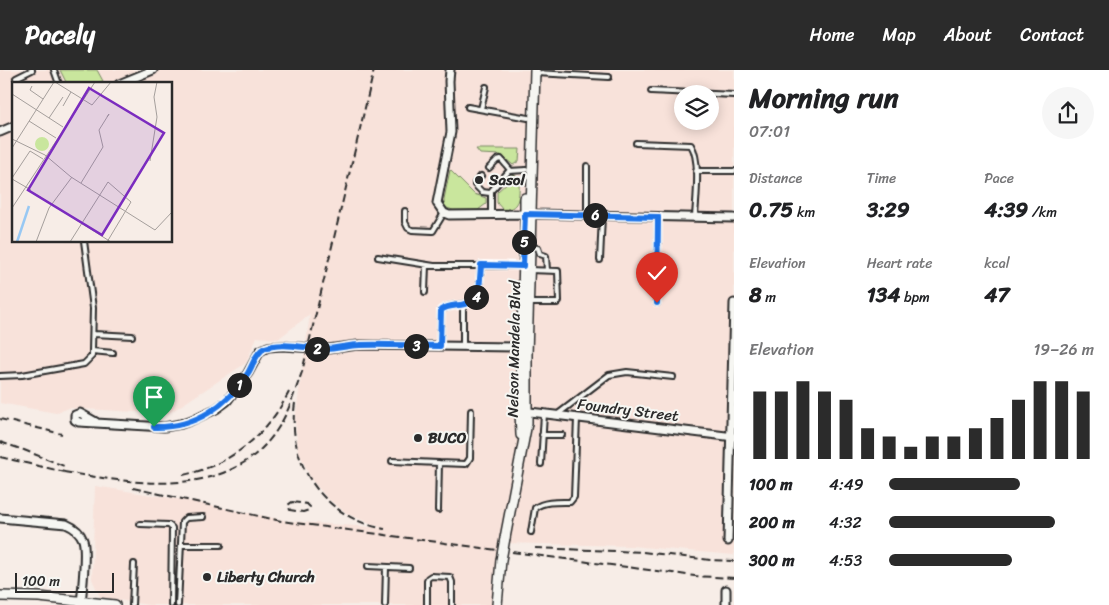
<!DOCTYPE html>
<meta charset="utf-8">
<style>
body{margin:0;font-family:Sriracha,sans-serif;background:#f6f6f6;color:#202124;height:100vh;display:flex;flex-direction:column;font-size:19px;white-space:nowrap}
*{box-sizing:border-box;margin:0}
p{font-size:16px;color:#757577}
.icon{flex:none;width:28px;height:28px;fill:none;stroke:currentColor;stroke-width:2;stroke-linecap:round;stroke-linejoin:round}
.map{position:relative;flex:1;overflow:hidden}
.details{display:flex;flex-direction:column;background:#fff;width:375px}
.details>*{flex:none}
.controls{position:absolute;left:674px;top:15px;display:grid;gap:10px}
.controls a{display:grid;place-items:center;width:45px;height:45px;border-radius:50%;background:#fff;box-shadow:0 2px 12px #0003;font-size:25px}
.scale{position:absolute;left:15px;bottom:12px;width:99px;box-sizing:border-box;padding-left:5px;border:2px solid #2b2b2b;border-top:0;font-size:14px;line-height:18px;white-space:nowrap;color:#2b2b2b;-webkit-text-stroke:4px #f6f6f2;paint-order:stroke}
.pin{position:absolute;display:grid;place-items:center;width:42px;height:42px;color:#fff;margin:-51px -21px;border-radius:50% 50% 50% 0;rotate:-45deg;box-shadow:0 0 5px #0007}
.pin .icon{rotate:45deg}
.km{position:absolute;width:25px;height:25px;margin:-12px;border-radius:50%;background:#222;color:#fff;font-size:14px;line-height:25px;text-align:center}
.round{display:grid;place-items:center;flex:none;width:52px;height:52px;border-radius:26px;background:#f6f6f6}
.overview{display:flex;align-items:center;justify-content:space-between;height:85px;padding:0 15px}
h1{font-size:28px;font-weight:700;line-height:38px}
.metrics{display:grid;grid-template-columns:repeat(3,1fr);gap:8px;height:85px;padding:5px 15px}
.metrics div{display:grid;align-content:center}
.metrics b{font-size:21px;font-weight:700}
.metrics small{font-size:14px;font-weight:400}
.metrics p{font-size:14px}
.chart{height:140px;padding:10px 15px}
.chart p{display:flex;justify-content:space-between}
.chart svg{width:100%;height:90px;margin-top:5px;stroke:#2b2b2b;stroke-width:6}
ul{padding:0 15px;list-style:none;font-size:16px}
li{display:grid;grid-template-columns:80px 60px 1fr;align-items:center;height:38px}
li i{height:12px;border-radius:6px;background:#2b2b2b}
header{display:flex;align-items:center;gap:30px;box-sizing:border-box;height:70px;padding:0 25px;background:#2b2b2b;color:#fff}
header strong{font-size:24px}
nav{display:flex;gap:28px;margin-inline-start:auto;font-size:18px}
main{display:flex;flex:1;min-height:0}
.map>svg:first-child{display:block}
.built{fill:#f8e2da;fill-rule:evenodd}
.green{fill:#c9e69d;stroke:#7a8864}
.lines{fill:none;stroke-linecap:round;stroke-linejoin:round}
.service-casing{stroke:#2b2b2b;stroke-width:8}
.minor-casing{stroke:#2b2b2b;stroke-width:11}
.tertiary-casing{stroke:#2b2b2b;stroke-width:12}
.service{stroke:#f6f6f2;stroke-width:4}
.minor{stroke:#f6f6f2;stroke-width:7}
.tertiary{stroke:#f6f6f2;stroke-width:9}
.rail{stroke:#2b2b2b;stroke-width:2;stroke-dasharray:8 4;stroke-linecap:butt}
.tertiary-bridge-casing{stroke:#2b2b2b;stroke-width:12;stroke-linecap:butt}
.tertiary-bridge{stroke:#f6f6f2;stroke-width:9}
.route-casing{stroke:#fff;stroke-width:10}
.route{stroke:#1a73e8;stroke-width:6}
.poi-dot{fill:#2b2b2b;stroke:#f6f6f2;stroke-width:2}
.labels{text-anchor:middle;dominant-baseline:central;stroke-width:4;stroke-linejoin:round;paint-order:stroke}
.poi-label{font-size:15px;font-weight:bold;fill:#2b2b2b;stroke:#f6f6f2;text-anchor:start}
.street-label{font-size:15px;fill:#2b2b2b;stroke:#f6f6f2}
.inset-river{fill:none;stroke:#98c8f3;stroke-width:2.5}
.inset-road{fill:none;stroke:#a59f9c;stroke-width:1}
.view{fill:#7b2cbf;fill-opacity:0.15;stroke:#7b2cbf;stroke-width:2.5}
.inset-edge{fill:none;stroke:#2b2b2b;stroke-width:2.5}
</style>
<header>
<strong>Pacely</strong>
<nav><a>Home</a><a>Map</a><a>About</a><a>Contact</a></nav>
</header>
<main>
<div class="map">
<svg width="734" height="535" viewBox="0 0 734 535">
<rect width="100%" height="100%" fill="#f7ede7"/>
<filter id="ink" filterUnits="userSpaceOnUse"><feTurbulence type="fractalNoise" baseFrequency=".02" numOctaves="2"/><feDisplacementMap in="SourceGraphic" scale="10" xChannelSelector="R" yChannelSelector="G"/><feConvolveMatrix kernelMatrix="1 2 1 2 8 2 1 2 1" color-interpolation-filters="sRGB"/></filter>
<g filter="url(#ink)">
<path class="built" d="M0,0H734V485L631,476L500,473L493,535H148L100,527L92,509L95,416L183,430L289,451L382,458L348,444L327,428L311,409L298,380L295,350L310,244L278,269L257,267L246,293L168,344L69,338L56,343L0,333ZM14,14H171V171H14ZM682,24H710V51H682Z"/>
<path class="green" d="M60,0H97L103,11L95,14H67Z
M476,79H520L519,91L513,95L501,85L480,84Z
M450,100L474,124L486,128V134L478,140H453L444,137V129Z
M513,104L519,108C519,122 522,139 503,140L497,133V122L509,111L508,109Z"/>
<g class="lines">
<g class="service-casing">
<path id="service" d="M54,0L59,14
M536,3L609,7
M16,8L32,0
M651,21L734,25
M468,37L528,48
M481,39L486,17
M636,73L691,75C701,91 696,128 695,147
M587,96V145
M489,98L497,90L501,89L511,101
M696,101H734
M481,106L475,113V115L482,122L490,123
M405,141V152L408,158L412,160L433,161L444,143
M491,144V121L509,101L526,100
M84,171L93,238L92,281L113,283
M531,177L538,178L540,184L546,186L547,200
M378,187L434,196H523
M600,190L602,146
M425,222L426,195
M529,233H557L559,231L558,201L529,200
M657,233L658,147
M94,264L132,266
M440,276L441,241C451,230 470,241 479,222L481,195
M463,277V235
M0,306L22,305L84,294L92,286V281
M558,344L609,305L627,302L673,307
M542,365H562
M392,391L439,393
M541,394L544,344
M438,440L439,393L466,394L470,388L471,341
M140,454L169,455L172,458L171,535
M531,462L535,438C544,431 559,432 570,432L574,427L577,348
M181,475H221
M368,496L409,498
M132,535L134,494
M178,535L182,452L186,448L203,447
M385,535L386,497
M427,535V510L428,508L431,506L450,507L452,512V535"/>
</g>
<g class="minor-casing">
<path id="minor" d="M450,0L449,11L451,62L437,133L444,143L449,145L531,144L734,148
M119,14L153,0
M0,62L14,56
M522,341L734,367
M96,352L80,343L75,345V350L79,352L164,357L181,354L192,350L216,339L227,331L248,303L260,281L268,277L283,276L328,279L358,275L524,277
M0,448L66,454C73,457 80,461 83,470C87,482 82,520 81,535
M728,471L734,233
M726,520V535"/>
</g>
<g class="tertiary-casing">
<path id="tertiary" d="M525,160V128
M521,365L520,341L524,185
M505,468L527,353V285L535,0
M0,526L39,527L115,535
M497,535L501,490"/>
</g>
<use href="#service" class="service"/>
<use href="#minor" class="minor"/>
<use href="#tertiary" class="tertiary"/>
<path class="rail" d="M295,333C286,394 324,448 385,459
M0,349L62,364
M0,372L24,380L64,396
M0,387L69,403
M64,402C133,413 226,431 274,364C288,345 294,324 302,302L374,0
M183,405C231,395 267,365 289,322
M133,418L281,451L497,480
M292,432L307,434L310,437L309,440L303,442L290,440L288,435Z
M535,478L643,482L710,490L734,491
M512,482L695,506L734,508"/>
<g class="tertiary-bridge-casing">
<path id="tertiary-bridge" d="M501,490L505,468"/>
</g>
<use href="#tertiary-bridge" class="tertiary-bridge"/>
</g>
</g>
<g class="lines" filter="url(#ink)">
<g class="route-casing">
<path id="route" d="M154,357C195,358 227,336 248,303C253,295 256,282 265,278C283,271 307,279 326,279C337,279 348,275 360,275C386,274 413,276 440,276L441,240C454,231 470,241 479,222L481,195L523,196L525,144L658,147L657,233"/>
</g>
<use href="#route" class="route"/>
</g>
<g class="poi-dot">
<circle cx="479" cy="110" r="5"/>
<circle cx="418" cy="368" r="5"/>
<circle cx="207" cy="507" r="5"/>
</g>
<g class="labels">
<g class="poi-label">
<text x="489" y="110">Sasol</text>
<text x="428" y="368">BUCO</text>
<text x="217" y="507">Liberty Church</text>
</g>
<g class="street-label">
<text transform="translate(514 279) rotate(-89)">Nelson Mandela Blvd</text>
<text transform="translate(628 340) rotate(7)">Foundry Street</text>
</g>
</g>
<g transform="translate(12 12)">
<rect width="160" height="160" fill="#f7ede7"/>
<path d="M23 62a7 7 0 1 1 14 0a7 7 0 1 1-14 0Z" fill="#c9e69d"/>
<path class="inset-river" d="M5,160L17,124"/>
<path class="inset-road" d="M43,0L80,23L99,0M20,4L18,8L31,17M0,12L51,45M51,24L59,10M37,36L51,15M17,39L44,56M0,57L33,73L59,95L143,148M0,66L42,0M138,79L145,35L142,15L145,0M0,96L18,69L31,77M0,97L19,108M69,101L91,65L87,48L97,32L95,35M25,113L99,160M0,126L83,0M143,148L160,130M24,160L37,126L60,95M58,160L96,100L119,120L95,160"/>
<path class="view" d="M77,6L152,51L90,153L16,108Z"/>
<rect width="160" height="160" class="inset-edge"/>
</g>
</svg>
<div class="controls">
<a><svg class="icon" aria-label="layers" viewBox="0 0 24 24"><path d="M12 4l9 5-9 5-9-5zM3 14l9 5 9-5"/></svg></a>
</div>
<div class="scale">100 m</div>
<div class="pin" style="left:154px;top:357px;background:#1e9e55"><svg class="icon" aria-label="arrive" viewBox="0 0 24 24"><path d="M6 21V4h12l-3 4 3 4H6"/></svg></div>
<div class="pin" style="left:657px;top:233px;background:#d93025"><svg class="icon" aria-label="check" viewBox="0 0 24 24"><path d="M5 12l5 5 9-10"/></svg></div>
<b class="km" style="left:239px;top:315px">1</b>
<b class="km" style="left:317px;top:279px">2</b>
<b class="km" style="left:416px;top:276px">3</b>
<b class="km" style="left:476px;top:227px">4</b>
<b class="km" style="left:524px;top:172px">5</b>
<b class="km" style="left:595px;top:145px">6</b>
</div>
<section class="details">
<div class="overview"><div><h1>Morning run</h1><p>07:01</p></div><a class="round"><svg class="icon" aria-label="share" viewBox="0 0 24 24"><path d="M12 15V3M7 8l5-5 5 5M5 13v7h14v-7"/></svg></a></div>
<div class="metrics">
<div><p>Distance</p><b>0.75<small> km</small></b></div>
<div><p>Time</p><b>3:29</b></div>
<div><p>Pace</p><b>4:39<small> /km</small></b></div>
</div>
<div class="metrics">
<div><p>Elevation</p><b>8<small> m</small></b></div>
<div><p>Heart rate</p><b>134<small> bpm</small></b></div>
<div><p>kcal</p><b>47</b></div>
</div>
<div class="chart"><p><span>Elevation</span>19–26 m</p>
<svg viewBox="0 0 160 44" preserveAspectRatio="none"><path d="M5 44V11M15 44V11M25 44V6M35 44V11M45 44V15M55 44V29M65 44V33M75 44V38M85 44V33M95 44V33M105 44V29M115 44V24M125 44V15M135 44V6M145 44V6M155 44V11"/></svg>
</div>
<ul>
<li><b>100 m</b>4:49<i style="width:64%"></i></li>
<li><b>200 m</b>4:32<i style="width:81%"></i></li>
<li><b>300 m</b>4:53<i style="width:60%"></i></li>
</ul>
</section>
</main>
